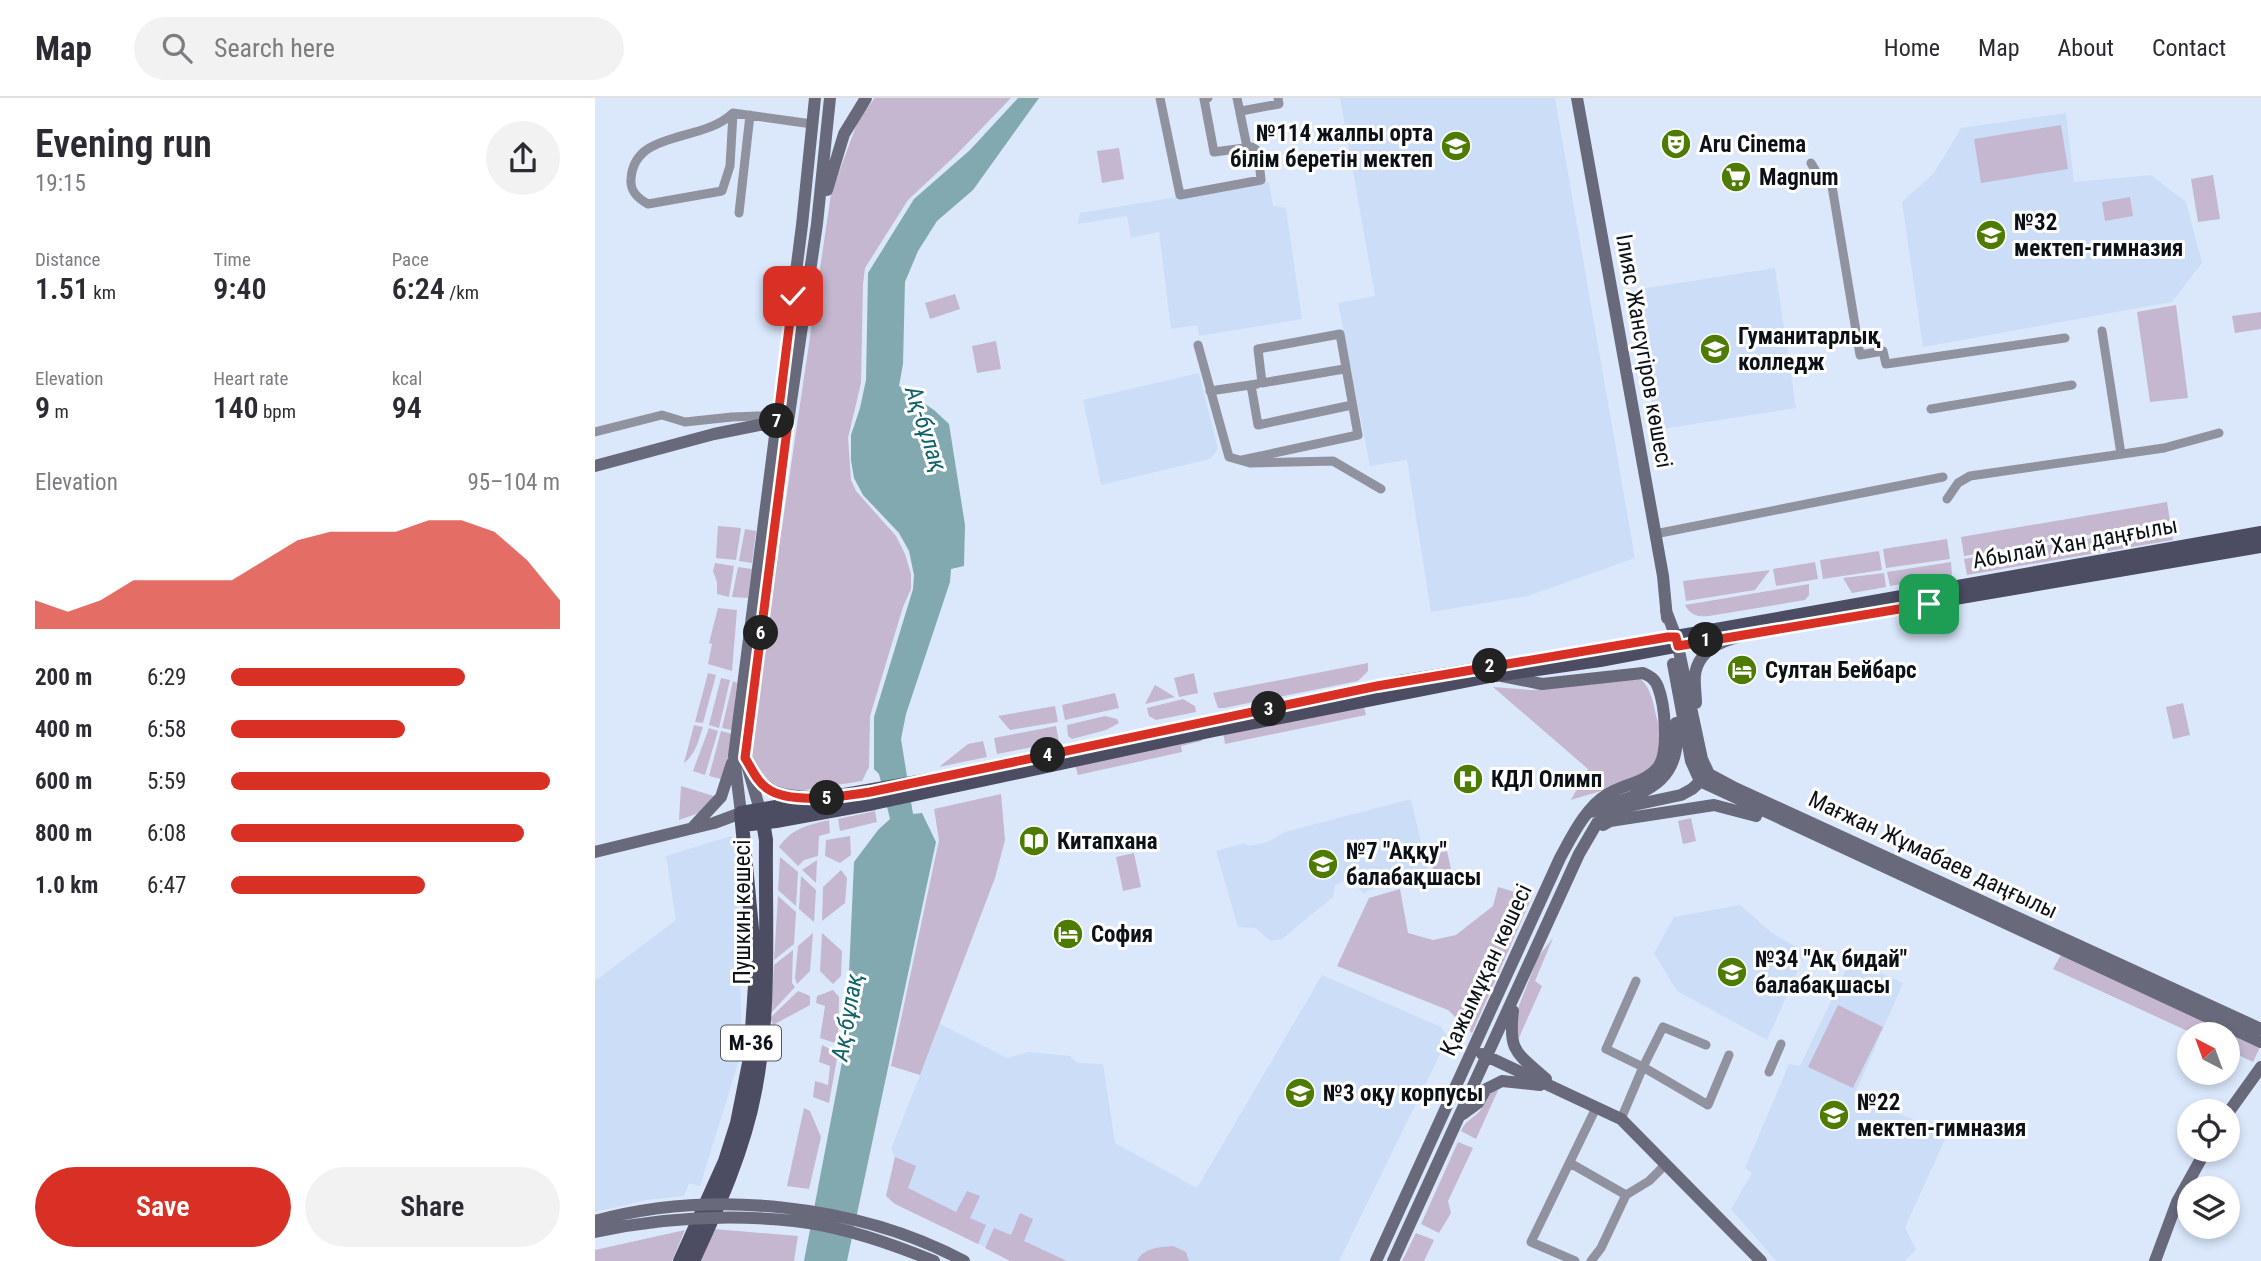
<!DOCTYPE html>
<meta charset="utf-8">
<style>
body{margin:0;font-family:"Roboto Condensed",sans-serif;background:#f2f2f3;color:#2b2b33;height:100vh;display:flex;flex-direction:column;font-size:26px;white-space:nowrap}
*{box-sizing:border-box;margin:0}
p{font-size:23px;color:#7c7c81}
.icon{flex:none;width:38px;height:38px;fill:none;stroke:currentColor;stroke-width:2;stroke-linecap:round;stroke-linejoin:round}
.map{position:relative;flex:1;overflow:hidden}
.side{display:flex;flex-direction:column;background:#fff;width:595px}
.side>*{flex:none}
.needle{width:46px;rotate:319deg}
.buttons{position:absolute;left:1582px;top:924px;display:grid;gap:14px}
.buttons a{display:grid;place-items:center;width:63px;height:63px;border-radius:50%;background:#fff;box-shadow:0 4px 10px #0003;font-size:35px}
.pin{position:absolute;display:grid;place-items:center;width:60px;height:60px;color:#fff;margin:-30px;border-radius:14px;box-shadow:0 4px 10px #0006}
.km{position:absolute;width:35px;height:35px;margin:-18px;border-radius:50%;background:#222;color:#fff;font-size:19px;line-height:35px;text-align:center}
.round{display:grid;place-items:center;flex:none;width:74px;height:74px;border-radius:37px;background:#f2f2f3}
.headline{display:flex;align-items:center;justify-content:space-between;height:119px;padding:0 35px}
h1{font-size:38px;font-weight:600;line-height:52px}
.figures{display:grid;grid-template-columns:repeat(3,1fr);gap:10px;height:119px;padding:7px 35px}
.figures div{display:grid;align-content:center}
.figures b{font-size:30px;font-weight:600}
.figures small{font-size:19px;font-weight:400}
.figures p{font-size:19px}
.chart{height:196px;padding:14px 35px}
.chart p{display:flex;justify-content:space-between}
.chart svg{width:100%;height:126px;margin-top:7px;fill:#d93025;opacity:.7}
.cta{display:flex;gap:14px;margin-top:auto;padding:14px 35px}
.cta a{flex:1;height:80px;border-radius:42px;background:#d93025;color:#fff;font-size:28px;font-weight:600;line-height:80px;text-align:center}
.cta a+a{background:#f2f2f3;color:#2b2b33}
ul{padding:0 35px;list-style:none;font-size:23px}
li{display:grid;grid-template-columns:112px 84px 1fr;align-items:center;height:52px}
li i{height:18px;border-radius:9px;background:#d93025}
header{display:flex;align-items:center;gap:42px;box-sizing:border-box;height:98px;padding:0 35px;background:#fff;border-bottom:2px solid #e1e1e2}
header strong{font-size:33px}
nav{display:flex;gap:38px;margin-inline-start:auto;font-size:24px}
.search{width:490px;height:63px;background:#f2f2f3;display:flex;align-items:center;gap:18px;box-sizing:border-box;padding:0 24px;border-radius:38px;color:#7c7c81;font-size:26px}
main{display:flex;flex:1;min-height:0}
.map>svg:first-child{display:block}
.built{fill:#ccddf8}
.green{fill:#c4b7cf}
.water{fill:#82a9af}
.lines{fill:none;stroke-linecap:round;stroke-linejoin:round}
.street{stroke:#91929f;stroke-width:9}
.secondary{stroke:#69697c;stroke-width:12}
.primary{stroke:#4c4c63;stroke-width:14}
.secondary-bridge{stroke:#69697c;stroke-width:12}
.route-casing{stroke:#fff;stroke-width:14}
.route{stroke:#d93025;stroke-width:9}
.labels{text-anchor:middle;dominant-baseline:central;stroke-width:6;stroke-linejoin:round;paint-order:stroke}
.shield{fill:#fff;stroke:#55585d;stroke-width:2}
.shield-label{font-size:21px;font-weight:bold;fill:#0c1117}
.poi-label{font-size:23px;font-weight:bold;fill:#0c1117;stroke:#fff;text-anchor:start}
.street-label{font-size:23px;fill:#0c1117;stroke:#fff}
.water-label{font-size:24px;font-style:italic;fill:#11616b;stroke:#fff}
</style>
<header>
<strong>Map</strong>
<div class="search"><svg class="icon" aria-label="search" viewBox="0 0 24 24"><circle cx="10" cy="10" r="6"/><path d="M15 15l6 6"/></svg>Search here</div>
<nav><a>Home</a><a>Map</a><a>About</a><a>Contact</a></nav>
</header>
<main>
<section class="side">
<div class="headline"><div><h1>Evening run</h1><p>19:15</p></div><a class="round"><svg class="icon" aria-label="share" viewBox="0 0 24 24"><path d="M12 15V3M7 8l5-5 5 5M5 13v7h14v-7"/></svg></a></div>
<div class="figures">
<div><p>Distance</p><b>1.51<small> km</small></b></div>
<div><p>Time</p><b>9:40</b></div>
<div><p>Pace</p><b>6:24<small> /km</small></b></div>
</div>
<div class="figures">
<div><p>Elevation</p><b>9<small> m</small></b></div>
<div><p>Heart rate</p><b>140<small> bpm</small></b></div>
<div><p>kcal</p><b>94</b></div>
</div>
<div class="chart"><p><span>Elevation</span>95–104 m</p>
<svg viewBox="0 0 160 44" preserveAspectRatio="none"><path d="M0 44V34L10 38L20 34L30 27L40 27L50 27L60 27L70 20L80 13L90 10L100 10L110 10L120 6L130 6L140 10L150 20L160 34V44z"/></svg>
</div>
<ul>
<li><b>200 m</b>6:29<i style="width:71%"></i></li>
<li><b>400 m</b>6:58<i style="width:53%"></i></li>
<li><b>600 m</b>5:59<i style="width:97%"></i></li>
<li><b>800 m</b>6:08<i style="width:89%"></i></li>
<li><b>1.0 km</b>6:47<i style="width:59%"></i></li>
</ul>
<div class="cta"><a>Save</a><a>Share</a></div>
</section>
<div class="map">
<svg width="1666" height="1163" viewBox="0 0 1666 1163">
<rect width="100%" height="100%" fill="#dbe8fc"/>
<path class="built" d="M745,0H960L1040,460L933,498L836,514L812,362L775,368L743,205L780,198Z
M1471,15L1479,84L1556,77L1591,104L1607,165L1577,204L1328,249L1307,104L1339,75L1366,30Z
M674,84L678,108L691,110L707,221L604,238L602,227L576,231L564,134L536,140L532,118L483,126L485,115Z
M1180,170L1201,310L1061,332L1039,192Z
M604,275L623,351L615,361L506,387L488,302Z
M816,701L834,779L774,792L769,796L755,781L740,787L738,799L687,841L676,843L660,830L643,829L621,753L649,745L654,748L673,744L690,734Z
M136,738L142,745L147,952L105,1088L94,1085L89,1098L51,1102L0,1114V883L81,822L71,758Z
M1145,807L1177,835L1211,855L1172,942L1082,893L1059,855L1079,819Z
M1256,861L1308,885L1259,998L1353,1035L1310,1129L1321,1152L1309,1163H1181L1136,1111L1157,1075L1150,1070L1194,966L1205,968Z
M727,877L846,929L853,940L744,1163H415L360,1133L300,1106L291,1098L300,1059L296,1051L345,926L412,960L434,954L475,958L482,965L508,966L520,1045L602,1090Z"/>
<path class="green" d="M280,0H416L361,57L313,102L270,170L268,186L266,285L253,340L256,382L261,393L301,438L310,456L316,476V491L308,509L275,618L274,669L267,683L191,695L167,683L153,660L236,96L264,20Z
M1466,27L1473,71L1386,85L1379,41Z
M524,50L529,81L507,85L502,53Z
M1618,77L1625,121L1603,124L1596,81Z
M1535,99L1538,118L1510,123L1507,104Z
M360,196L365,211L335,221L330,205Z
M1581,207L1593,300L1555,304L1542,214Z
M1666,214V231L1640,235L1637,218Z
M401,243L406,271L382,275L377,248Z
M1572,404L1575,423L1369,458L1366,439Z
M1575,427L1578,442L1372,477L1369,461Z
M123,428L146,430L141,462L121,460Z
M150,431L161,433L157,465L144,463Z
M1352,441L1355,461L1291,470L1288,451Z
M1284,453L1287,472L1228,481L1225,462Z
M1220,464L1223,481L1181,488L1178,471Z
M1356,464L1357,478L1295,488L1292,474Z
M120,465L139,468L134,499L122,496V484L118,473Z
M143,469L157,471L153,500L137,499Z
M1175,472L1160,492L1091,503L1088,483Z
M1289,475L1291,489L1257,495L1248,480Z
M1214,486V497L1210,502L1114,518C1103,519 1096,518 1090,507Z
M123,510L142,512L137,573L113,566L117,546L114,545Z
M773,565V573L763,583L629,610H623L618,595Z
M113,575L121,577L108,625L100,624Z
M599,575L603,595L584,599L579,580Z
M126,580L135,582L124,630L114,627Z
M1046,581C1057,592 1058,606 1062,621C1064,629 1068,640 1067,648C1061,684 1005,692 976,702L993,671L898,589L937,592Z
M138,583L142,585L137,632L127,630Z
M560,587L580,599L550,606Z
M520,595L524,610L470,622L467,607Z
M588,601L600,608L601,614L561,622L554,618L552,610Z
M1588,605L1595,637L1578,641L1571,609Z
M460,608L463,624L415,632L403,618Z
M769,609L771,617L630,646L628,634Z
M510,618L522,621L524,625L511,632L477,641L473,638L472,627Z
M99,627L108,629C103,643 101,656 89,665Z
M461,628L464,644L402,656L399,640Z
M114,630L123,633L110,677L98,673Z
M126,633L137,636L130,682L114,678Z
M606,637L607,643L586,648L587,654L483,677L480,667Z
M388,643L392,659L344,669L373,646Z
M86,688L122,699L104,715L84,722Z
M406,696L410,742L400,780L325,977L296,968L344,742L339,711Z
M280,713L282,724L245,733L243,721Z
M1096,720L1101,743L1088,746L1083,723Z
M234,722L235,735L224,738L223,758L209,762L203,768L184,749C197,730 213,727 234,722Z
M255,738L256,757L245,765L230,758L231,742Z
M852,753L859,785L842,789L835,757Z
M539,755L546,789L528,793L521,759Z
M185,759L203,774L201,808L183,792Z
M222,762L221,785L207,772Z
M246,772L252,780L250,805L227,823L228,789Z
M206,778L221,792L219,824L204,811Z
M903,789L937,799L877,935L853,912L742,868L774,800L805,791L813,835L838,842L861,837L898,808Z
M183,798L201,814L199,846L179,862Z
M218,835L215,873L202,886L200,880L203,848Z
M227,835L247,853L246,878L238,886L225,873Z
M958,840L940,883L947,888L922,944L920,918L943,859Z
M198,852L197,885L200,889L176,915L179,867Z
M1466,857L1665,949L1658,964L1633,952V936H1599L1458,871Z
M238,892L244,899L243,946L225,940L230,908L221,905L222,898Z
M203,893L215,898V907L178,927L175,920Z
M1243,907L1288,929L1258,990L1213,969Z
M227,947L243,955L234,1005L218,999L220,983L233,987L235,968L224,964Z
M905,988L881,1041L866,1033C870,1024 875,1022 882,1016C892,1007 892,994 905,988Z
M209,1010L215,1013L226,1039L214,1091L192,1088Z
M863,1044L878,1050L853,1103L856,1115L844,1135L826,1126Z
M300,1059L321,1068L313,1090L361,1114L372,1093L385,1098L375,1120L391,1127L383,1146L300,1106L291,1098Z
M425,1115L438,1121L429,1143L472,1163H415L390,1150L399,1130L416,1137Z
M119,1131L203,1138L199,1163H104Z
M90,1132L77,1163H0V1152Z
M821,1135L839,1142L829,1163H807Z
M578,1148L591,1154L594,1163H542C548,1150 565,1149 578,1148Z"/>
<path class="water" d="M423,0H444L378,92L342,123L323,153L310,184L308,266L304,288L339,312L354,326L370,427L369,468L356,471L355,484L311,616L306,641L318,716L327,715L341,744L252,1163H209L251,943L259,764L283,732L295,721L284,676L279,671V619L318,491L319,477L314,453L304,435L268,397L259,380L256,362V337L265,310L271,282L273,175L319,101L375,52Z"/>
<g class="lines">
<path class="street" d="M565,0L585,97L666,82L663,53L657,49L619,54L609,1L613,0
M642,0L652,49
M646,13L684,6L683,0
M138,15L135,68L127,93L53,106C42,100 35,93 36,81C39,31 108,45 138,15L217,26
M1216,65L1223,77L1236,82L1265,257L1288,253L1291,266L1470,240
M144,115L155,17
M1507,233L1526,356
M603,247L634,359L655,365L738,363L786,391
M656,287L663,327L757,307
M615,293L662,286
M1336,311L1477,287
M0,334L67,317L90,324L137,319L186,317
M647,362L763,337L745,236L663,251L667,285L749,271
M1352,401L1363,385L1375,378L1569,350L1624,335
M1060,436L1348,379
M1111,947L1068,929L1048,969L1113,1007L1134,957
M1174,974L1186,946
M1026,1021L1048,969L1011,951L1041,883
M975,1065L1031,1097
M980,1163L936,1144L1001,1010
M996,1163L1006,1150L1031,1097L1054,1083L1071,1066"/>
<path class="secondary" d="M982,0L1068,478L1072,520
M232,92L249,36L271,0
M0,368L119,336L164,327L190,325
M1071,513L1081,539L1107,661L1114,676L1140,690L1666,931
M1078,566L1096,663L1105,683
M1101,605C1101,596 1099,586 1100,577C1104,545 1141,539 1166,533
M158,673C172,697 192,698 217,699
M1105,683L1666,944
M1020,711L1086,697L1097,691L1110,679
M165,712L150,660L155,612L193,324L222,126L235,0
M996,714C1045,695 1089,689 1081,625
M1008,727L1015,723L1119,707L1161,718
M98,729L126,699L137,665
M0,754L119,725L146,715L139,658L207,127L220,0
M918,913C913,954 922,955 951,981
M887,956L1026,1021L1166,1163
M1633,1015L1666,969
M868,1016L883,1005L891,991L907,983L945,987
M781,1163L965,760C977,738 991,709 1013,696C1029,686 1053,684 1064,668C1074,652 1070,607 1063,589C1060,581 1055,578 1048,575L947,586L907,578
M798,1163L984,756L1002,725L1027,710
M1560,1163L1582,1104L1611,1052"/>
<path class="primary" d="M1195,528L1666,448
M148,727L181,723L279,705L619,632L900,577L1005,562L1095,545
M85,1163L130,1063L142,1025L155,960L161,873L146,715L335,682L805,584L1081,539L1666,435
M98,1163C123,1109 149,1052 160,993C176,911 170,825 171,742L167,718"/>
<path class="secondary-bridge" d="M0,1123C117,1091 262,1106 369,1163
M0,1134C65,1120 133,1116 199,1123C247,1128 295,1145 339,1163"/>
</g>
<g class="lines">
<g class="route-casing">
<path id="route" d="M198,198L182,326L193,324L150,660C157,671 162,684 173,691C196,707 249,698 275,694L782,588L1073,539H1081L1083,548L1334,506"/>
</g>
<use href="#route" class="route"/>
</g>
<defs>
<g id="theatre-disc" transform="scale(1.575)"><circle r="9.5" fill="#4e7c02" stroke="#fff"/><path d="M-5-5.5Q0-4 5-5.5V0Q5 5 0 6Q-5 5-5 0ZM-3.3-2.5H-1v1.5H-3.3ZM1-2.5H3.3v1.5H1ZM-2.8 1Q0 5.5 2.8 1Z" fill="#fff"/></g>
<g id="school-disc" transform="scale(1.575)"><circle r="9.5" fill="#4e7c02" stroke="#fff"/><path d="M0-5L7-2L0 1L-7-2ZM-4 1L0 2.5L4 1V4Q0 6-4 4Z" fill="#fff"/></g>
<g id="supermarket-disc" transform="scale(1.575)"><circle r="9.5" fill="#4e7c02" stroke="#fff"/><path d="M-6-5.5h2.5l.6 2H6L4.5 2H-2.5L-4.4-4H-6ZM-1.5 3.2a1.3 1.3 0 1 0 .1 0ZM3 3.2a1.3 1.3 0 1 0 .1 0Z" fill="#fff"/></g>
<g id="university-disc" transform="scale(1.575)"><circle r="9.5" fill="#4e7c02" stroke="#fff"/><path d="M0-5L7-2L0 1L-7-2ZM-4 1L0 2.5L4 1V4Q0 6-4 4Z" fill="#fff"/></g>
<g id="hotel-disc" transform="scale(1.575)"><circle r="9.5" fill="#4e7c02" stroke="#fff"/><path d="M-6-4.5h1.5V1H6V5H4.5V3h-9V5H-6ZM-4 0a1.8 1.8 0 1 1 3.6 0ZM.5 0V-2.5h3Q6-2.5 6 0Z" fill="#fff"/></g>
<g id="hospital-disc" transform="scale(1.575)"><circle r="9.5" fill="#4e7c02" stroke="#fff"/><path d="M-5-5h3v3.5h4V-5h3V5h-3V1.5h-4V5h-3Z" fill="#fff"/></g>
<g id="library-disc" transform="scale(1.575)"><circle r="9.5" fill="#4e7c02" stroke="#fff"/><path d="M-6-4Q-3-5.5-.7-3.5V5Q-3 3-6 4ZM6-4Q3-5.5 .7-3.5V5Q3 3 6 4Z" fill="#fff"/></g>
</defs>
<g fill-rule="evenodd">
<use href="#theatre-disc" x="1081" y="46"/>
<use href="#school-disc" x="861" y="48"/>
<use href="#supermarket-disc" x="1141" y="79"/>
<use href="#school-disc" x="1396" y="137"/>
<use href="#university-disc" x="1120" y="251"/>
<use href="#hotel-disc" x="1147" y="572"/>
<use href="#hospital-disc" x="873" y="681"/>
<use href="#library-disc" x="439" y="743"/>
<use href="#school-disc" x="728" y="766"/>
<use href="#hotel-disc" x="473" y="836"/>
<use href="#school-disc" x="1137" y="874"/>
<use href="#university-disc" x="705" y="995"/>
<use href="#school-disc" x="1239" y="1017"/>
</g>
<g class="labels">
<rect class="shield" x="126" y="927.5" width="60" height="35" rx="5"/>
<g class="shield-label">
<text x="156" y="945">M-36</text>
</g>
<g class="poi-label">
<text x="838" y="35" text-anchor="end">№114 жалпы орта<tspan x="838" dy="26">білім беретін мектеп</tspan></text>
<text x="1104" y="46">Aru Cinema</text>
<text x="1164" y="79">Magnum</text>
<text x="1419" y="124">№32<tspan x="1419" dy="26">мектеп-гимназия</tspan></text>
<text x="1143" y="238">Гуманитарлық<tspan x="1143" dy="26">колледж</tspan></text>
<text x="1170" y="572">Султан Бейбарс</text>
<text x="896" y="681">КДЛ Олимп</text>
<text x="462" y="743">Китапхана</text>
<text x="751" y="753">№7 "Аққу"<tspan x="751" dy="26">балабақшасы</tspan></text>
<text x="496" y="836">София</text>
<text x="1160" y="861">№34 "Ақ бидай"<tspan x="1160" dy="26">балабақшасы</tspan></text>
<text x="728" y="995">№3 оқу корпусы</text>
<text x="1262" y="1004">№22<tspan x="1262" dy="26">мектеп-гимназия</tspan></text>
</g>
<g class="street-label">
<text transform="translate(1049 253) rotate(80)">Ілияс Жансүгіров көшесі</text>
<text transform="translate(1480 445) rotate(-10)">Абылай Хан даңғылы</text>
<text transform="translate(1338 757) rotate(25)">Мағжан Жұмабаев даңғылы</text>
<text transform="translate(147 814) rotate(-90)">Пушкин көшесі</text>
<text transform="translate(891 872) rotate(-65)">Қажымұқан көшесі</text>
</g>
<g class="water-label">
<text transform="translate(331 331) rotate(72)">Ақ-бұлақ</text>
<text transform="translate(252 919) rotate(-80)">Ақ-бұлақ</text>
</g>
</g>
</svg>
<div class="buttons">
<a><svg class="needle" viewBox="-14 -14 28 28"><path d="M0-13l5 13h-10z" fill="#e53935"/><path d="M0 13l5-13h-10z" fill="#7c7c81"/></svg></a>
<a><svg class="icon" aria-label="locate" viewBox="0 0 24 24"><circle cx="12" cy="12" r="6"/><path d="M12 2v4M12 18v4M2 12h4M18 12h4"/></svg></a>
<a><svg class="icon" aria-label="layers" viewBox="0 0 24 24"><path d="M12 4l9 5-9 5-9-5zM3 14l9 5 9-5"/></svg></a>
</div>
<div class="pin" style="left:1334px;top:506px;background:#1e9e55"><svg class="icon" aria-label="arrive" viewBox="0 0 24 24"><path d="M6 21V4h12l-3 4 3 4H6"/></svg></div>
<div class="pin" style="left:198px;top:198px;background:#d93025"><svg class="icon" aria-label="check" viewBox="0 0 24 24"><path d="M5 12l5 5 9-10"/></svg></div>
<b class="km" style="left:1111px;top:542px">1</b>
<b class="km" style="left:895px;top:568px">2</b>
<b class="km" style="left:674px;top:611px">3</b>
<b class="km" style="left:453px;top:657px">4</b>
<b class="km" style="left:232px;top:700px">5</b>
<b class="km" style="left:166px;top:535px">6</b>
<b class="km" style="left:182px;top:323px">7</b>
</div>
</main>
